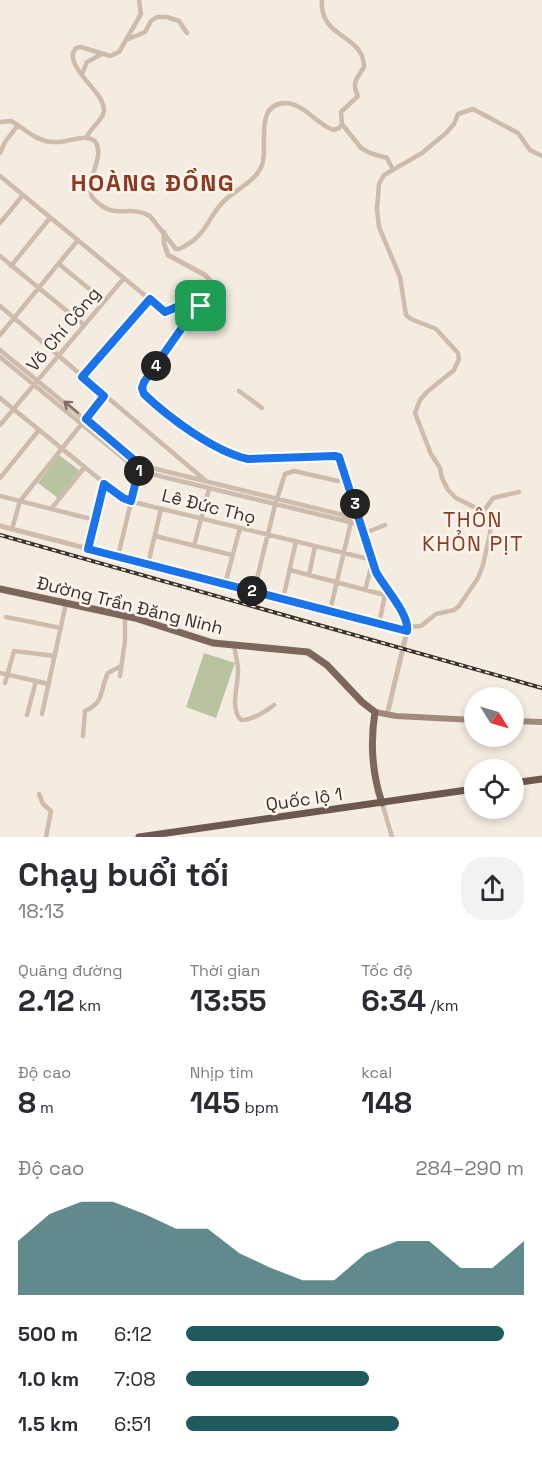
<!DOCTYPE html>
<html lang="vi">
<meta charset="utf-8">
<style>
body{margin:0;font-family:"Space Grotesk",sans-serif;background:#f2f2f3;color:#2b2b33;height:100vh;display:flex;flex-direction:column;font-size:22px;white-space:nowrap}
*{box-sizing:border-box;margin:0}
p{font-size:20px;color:#7c7c81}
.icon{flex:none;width:33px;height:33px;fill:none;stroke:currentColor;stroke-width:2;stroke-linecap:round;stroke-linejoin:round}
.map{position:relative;height:837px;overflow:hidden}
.drawer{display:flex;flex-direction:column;background:#fff;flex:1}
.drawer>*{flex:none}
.needle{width:39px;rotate:127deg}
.fabs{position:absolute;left:464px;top:687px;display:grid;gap:12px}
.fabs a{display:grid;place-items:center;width:60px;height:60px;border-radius:50%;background:#fff;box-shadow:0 3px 9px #0003;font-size:30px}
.pin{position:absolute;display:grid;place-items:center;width:51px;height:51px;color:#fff;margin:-26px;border-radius:12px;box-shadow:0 3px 9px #0006}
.km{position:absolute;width:30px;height:30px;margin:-15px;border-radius:50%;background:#222;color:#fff;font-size:16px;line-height:30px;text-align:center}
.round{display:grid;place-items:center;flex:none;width:63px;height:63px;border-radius:24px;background:#f2f2f3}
.overview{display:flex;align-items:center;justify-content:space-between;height:102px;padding:0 18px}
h1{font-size:33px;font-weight:700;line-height:45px}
.metrics{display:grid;grid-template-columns:repeat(3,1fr);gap:9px;height:102px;padding:6px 18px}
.metrics div{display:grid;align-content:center}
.metrics b{font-size:30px;font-weight:700}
.metrics small{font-size:16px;font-weight:400}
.metrics p{font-size:16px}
.chart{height:168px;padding:12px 18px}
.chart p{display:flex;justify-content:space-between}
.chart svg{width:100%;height:108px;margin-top:6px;fill:#1f5a5e;opacity:.7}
ul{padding:0 18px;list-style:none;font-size:20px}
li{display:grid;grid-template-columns:96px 72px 1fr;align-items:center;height:45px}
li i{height:15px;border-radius:8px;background:#1f5a5e}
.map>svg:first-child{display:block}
.green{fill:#b8c4a0}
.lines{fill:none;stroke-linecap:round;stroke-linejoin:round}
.minor{stroke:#cdbbac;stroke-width:4.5}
.tertiary{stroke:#cdbbac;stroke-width:5}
.secondary{stroke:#a18a7d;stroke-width:6}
.primary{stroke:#7d675c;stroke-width:7}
.trunk{stroke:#6c584f;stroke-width:7}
.rail-casing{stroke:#3b302b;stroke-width:4}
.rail{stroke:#fbf5ee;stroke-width:1.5;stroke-dasharray:4.5;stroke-linecap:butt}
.oneway{stroke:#7d6f65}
.route-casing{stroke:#fff;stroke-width:12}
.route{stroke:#1a73e8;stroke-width:8}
.labels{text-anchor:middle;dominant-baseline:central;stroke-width:5;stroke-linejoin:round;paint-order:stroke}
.street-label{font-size:18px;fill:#3b302b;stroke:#fbf5ee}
.quarter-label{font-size:21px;letter-spacing:1.5px;fill:#8c3b22;stroke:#fbf5ee}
.district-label{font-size:24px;font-weight:bold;letter-spacing:1.5px;fill:#8c3b22;stroke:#fbf5ee}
</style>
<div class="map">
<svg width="542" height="837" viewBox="0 0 542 837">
<rect width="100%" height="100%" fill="#f4ebe1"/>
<path class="green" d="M59,455L79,470L58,498L38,483Z
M204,653L235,663L216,718L186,707Z"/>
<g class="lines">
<path class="minor" d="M126,40L145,32L151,21L157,17H167L179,21L187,33
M82,74L87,62L102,54
M0,122L11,121C26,129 36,142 54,142C68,143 83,133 95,141C106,158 85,177 92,197C115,223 128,203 150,216L176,249H179C208,236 206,218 225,200C237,189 257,180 262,165C269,149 253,104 285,103C303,103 317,124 333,130L339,128L342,124L341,112L358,96C351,82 357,79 364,67C364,34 319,39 322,0
M342,124L361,148L370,153L387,158L393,170
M87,137C90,128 100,123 103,114C111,97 70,74 73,53L76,48L81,47L110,56L119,52L141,14L139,0
M0,153L5,142L18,125
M0,176L165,312L186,303L197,302L200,306
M0,223L23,195
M0,256L84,325
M59,264L104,301
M11,266L50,218
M0,306L206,481
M0,335L78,240
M0,350L140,465L343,515L351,522
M0,357L139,471L362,525
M82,377L150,299
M239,391L262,408
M0,398L125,500L373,560L365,590
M0,425L124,278
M0,478L39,430
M0,496L95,520
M51,509L84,468
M483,512L493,498L519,492
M12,529L20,501L104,396
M365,533L385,525
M155,536L232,555
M194,546L209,489
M89,549L104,484
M118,556L139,469
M148,564L161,509
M290,570L385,595L379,624
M309,575L315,546
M225,584L240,528
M254,591L275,505L285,474L294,471L338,481
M283,599L296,541
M330,611L351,522
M6,617L61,628
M408,627L421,626L436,614L454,610L459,606L478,578L483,565L490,534V522L482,511L456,498L448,490L442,478L440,468L431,454L415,413L420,400L427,392L454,370L459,359L458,353L436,329L411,319L406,315L400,277L379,227L377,209L379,184L384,175L422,153L446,133L454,124L458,114L473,109L518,133L530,150L542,156
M234,644C235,652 237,661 238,668C239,684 229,708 241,720C253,720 265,712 274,705
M0,673L49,684
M120,676L125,641V616
M5,683L14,651L55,656
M42,714L66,603
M27,715L36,681
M83,736L85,711C105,702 99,692 108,673L121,666
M39,794L43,804L51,811L46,837
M382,803L392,837"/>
<path class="tertiary" d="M164,232V243L168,255L205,275L210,280L212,294L208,302L196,309L144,382L142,392C149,400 159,406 168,413C192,431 218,453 248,459L335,456L340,457L376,571L407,622L408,627L387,715
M0,526L407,631"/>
<path class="secondary" d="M375,712L396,716L474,720
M513,721L542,722"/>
<path class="primary" d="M0,589L135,618L213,643L308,652L327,665L362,702L375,712C370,743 372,773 382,803"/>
<path class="trunk" d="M513,783L542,779
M139,837L474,789"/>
<g class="rail-casing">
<path id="rail" d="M0,535L542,688"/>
</g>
<use href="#rail" class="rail"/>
</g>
<defs><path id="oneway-shaft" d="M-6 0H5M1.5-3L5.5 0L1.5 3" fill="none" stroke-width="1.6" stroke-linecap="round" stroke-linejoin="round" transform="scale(1.5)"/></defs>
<use class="oneway" href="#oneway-shaft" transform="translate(71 407) rotate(-141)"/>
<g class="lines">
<g class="route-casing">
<path id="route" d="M150,299L165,312L186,303L196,302L201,306L186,322L144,382L142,388L144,394C169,418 215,452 248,459L335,456L339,457L376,572C384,587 410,615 407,631L88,549L104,484L123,498L131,501L140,465L86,419L104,396L82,377Z"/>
</g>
<use href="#route" class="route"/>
</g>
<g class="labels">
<g class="street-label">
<text transform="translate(63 329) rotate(-50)">Võ Chí Công</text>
<text transform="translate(209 506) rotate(14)">Lê Đức Thọ</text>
<text transform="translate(130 605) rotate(14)">Đường Trần Đăng Ninh</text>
<text transform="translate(304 799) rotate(-8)">Quốc lộ 1</text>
</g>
<g class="quarter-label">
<text x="473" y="519">THÔN<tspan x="473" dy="24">KHỎN PỊT</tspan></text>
</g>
<g class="district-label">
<text x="153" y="182">HOÀNG ĐỒNG</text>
</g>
</g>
</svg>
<div class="fabs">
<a><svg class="needle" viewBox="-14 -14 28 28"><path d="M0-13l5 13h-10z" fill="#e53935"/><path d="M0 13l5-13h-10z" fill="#7c7c81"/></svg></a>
<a><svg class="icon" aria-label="locate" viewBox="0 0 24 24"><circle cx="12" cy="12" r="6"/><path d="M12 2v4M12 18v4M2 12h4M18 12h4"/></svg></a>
</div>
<div class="pin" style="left:201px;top:306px;background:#1e9e55"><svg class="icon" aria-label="arrive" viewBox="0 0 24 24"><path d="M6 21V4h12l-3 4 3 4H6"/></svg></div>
<b class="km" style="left:139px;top:471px">1</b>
<b class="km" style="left:252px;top:591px">2</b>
<b class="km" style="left:355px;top:504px">3</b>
<b class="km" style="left:156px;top:366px">4</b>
</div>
<section class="drawer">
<div class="overview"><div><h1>Chạy buổi tối</h1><p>18:13</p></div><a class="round"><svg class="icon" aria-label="share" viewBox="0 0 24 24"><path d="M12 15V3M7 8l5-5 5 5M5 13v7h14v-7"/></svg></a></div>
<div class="metrics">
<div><p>Quãng đường</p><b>2.12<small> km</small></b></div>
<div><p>Thời gian</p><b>13:55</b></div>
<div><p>Tốc độ</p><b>6:34<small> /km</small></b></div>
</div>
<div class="metrics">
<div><p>Độ cao</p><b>8<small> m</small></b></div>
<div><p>Nhịp tim</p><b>145<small> bpm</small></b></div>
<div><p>kcal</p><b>148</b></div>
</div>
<div class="chart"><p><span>Độ cao</span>284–290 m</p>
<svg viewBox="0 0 160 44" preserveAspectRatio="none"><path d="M0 44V22L10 11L20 6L30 6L40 11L50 17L60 17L70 27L80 33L90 38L100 38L110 27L120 22L130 22L140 33L150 33L160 22V44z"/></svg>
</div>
<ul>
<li><b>500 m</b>6:12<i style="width:94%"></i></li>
<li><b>1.0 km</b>7:08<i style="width:54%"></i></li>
<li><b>1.5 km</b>6:51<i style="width:63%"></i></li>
</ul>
</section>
